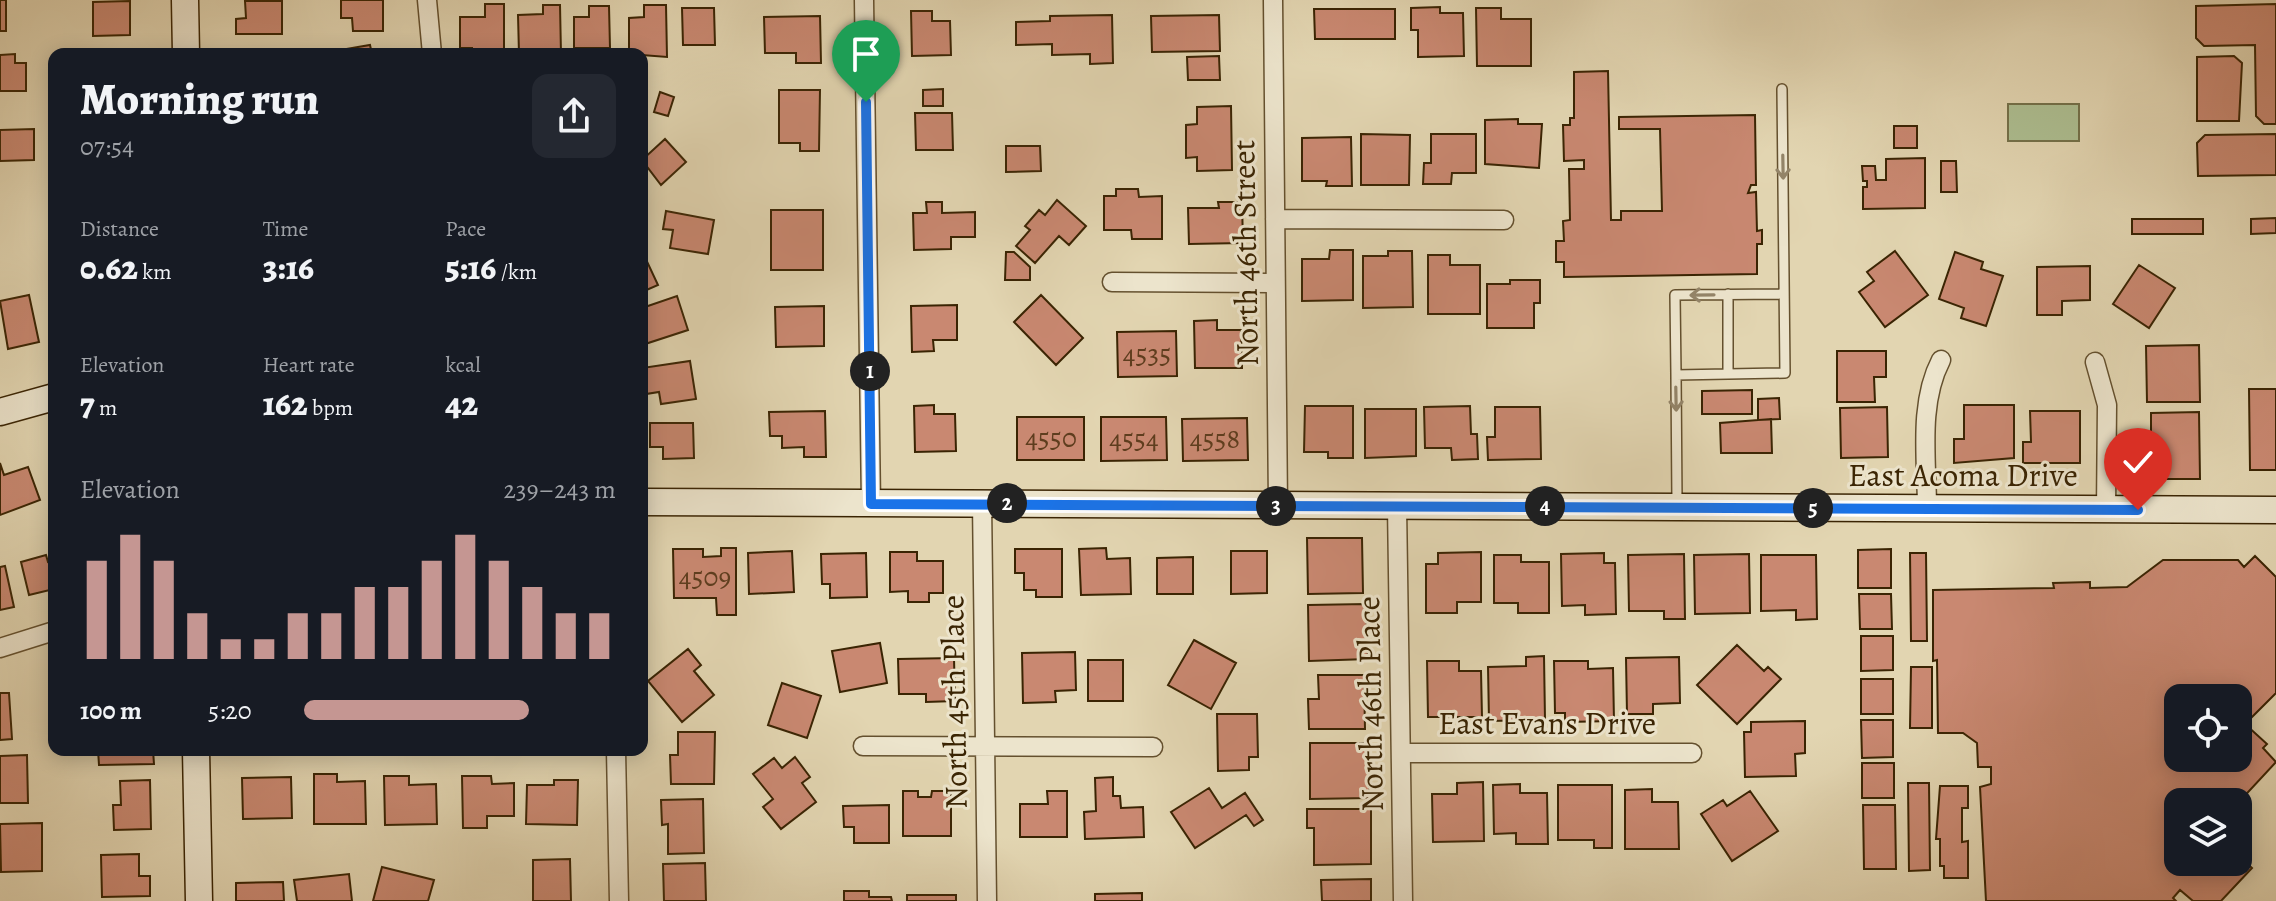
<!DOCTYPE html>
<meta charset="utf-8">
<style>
body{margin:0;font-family:Alegreya,serif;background:#242831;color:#f1f3f6;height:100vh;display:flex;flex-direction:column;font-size:30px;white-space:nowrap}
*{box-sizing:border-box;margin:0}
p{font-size:26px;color:#9ea1a6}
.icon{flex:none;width:44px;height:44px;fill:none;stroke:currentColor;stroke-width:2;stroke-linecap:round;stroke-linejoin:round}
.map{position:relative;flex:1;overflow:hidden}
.side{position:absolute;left:48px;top:48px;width:600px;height:708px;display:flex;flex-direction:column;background:#171b24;border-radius:16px;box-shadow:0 4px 20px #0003}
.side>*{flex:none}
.buttons{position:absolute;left:2164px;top:684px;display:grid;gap:16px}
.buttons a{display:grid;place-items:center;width:88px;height:88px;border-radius:16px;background:#171b24;box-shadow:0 4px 20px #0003;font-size:40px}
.pin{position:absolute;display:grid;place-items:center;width:68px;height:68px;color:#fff;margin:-82px -34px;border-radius:50% 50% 50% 0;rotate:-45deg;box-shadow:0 0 8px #0007}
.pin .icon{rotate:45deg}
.km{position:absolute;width:40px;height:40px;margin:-20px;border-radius:50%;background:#222;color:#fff;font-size:22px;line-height:40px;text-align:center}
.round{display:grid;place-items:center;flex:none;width:84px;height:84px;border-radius:16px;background:#242831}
.head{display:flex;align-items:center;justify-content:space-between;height:136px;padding:0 32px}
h1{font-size:44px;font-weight:800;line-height:60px}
.metrics{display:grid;grid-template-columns:repeat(3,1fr);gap:12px;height:136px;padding:8px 32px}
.metrics div{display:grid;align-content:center}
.metrics b{font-size:34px;font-weight:800}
.metrics small{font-size:22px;font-weight:400}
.metrics p{font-size:22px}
.chart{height:224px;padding:16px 32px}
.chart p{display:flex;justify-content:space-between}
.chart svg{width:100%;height:144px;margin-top:8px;stroke:#c59692;stroke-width:6}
ul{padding:0 32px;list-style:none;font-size:26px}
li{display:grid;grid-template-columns:128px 96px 1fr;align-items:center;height:60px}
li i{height:20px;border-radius:10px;background:#c59692}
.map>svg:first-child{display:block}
.green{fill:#adbe91;stroke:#74714a;stroke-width:2}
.building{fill:#c98871;stroke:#3a2403;stroke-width:2;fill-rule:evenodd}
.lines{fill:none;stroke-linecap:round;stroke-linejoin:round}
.lane-casing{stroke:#64502e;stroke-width:12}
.street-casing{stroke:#64502e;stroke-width:21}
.secondary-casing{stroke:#3a2403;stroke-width:29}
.lane{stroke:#ece4cc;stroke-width:9}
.street{stroke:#ece4cc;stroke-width:18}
.secondary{stroke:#ece4cc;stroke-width:26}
.oneway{stroke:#938468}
.route-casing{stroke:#fff;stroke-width:16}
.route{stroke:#1a73e8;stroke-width:10}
.labels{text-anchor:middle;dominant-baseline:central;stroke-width:6;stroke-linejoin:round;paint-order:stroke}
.number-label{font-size:28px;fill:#5e3d1e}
.street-label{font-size:32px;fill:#3a2403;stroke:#ece4cc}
</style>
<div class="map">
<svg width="2276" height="901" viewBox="0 0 2276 901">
<rect width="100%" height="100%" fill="#e2d5b1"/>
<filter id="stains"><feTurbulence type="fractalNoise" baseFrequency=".0025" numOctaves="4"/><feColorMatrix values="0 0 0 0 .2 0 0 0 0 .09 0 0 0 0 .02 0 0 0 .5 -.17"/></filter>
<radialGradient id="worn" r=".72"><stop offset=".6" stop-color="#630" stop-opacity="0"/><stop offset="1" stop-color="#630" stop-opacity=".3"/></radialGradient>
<path class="green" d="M2008,104H2079V141H2008Z"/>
<path class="building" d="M0,0H6V31H0Z
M341,0H383V31H353L352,18H341Z
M130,1V35L93,36V2Z
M245,1H282V34H236V19L246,18Z
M485,4H504V54H472V48H460V17H485Z
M2276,4V124H2264L2256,116L2255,45L2204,46L2196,38V6Z
M543,5H560L561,54H519L518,15L543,14Z
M644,5H666L667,57L629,54V18L644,17Z
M589,6H609L610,48H574V17H589Z
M1440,7V13H1463L1464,56L1418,57V30H1411V8Z
M682,8H714L715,45H683Z
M1476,8H1501V19H1531V66H1477Z
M1314,9H1395V39H1315Z
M911,11H932V21H950L951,55L912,56Z
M1112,15L1113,63L1090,64V54L1052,55V44L1016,45V22L1050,21V16Z
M1219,15L1220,51L1152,52L1151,16Z
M820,16L821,63H796V53H765L764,17Z
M370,45L372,54H347L346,49Z
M15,54V63H26V91H0V55Z
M1219,56L1220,80H1188L1187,57Z
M2234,56L2242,63L2239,121H2197V57Z
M1608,71L1611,220H1621V211H1662L1660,129H1619V117L1755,115L1756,185H1751L1748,193L1756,192L1757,231L1762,230V244H1757V274L1564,277V262H1556V241H1564L1563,221L1570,220L1569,169H1584V160L1564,161L1563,125H1570V118H1574V72Z
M943,89V106H923V90Z
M779,90H820L819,151H800V143H779Z
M660,92L674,97L668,116L654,112Z
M1231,106L1232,170L1197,171V157L1186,158V125L1197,124V107Z
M915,113H952L953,150H916Z
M1518,119V124H1542L1539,168L1485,164V120Z
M1894,126H1917V148H1894Z
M34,129V160L0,161V130Z
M1361,134L1410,135L1409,185H1361Z
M1431,134H1476V173H1452L1451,184H1423L1424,163H1431Z
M2276,134V175L2198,176L2197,143L2205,135Z
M1351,137L1352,186H1326L1327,181H1302V138Z
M665,139L686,162L661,185L642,160Z
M1006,146H1040L1041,171L1006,172Z
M1925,158V208L1863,209V187H1867V181H1863L1862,166H1875L1876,180H1886V159Z
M1941,161H1956L1957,192H1941Z
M1116,189H1138L1139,197L1162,196V239H1132L1131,230H1104V196H1116Z
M1057,200L1086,226L1069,245L1059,236L1035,263L1016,246L1030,230L1025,226L1039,210L1045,215Z
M926,202H942V213L975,212V237H951V249L914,250L913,213H927Z
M1218,202H1242L1243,243L1189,244L1188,208H1219Z
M771,210H823V270H771Z
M666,211L714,220L708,254L670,248L673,230L663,229Z
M2276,218V233L2251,234V219Z
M2132,219H2203V234H2132Z
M1330,250H1353V300L1302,301V259H1329Z
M1388,251H1412L1413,307L1363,308V256H1388Z
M1895,251L1928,295L1885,327L1859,292L1874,281L1867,272Z
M1006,252H1014L1030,267V280H1005Z
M1955,252L1983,262L1981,269L2003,276L1986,326L1961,318L1964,308L1939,299Z
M643,253L658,285L642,292V254Z
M1428,255H1450V265H1480V314H1428Z
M2139,265L2175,288L2149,328L2113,304Z
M2090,266V300L2062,301V315H2037V267Z
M1510,280H1540V303H1534V328H1487V284H1510Z
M29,295L39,342L8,349L0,301Z
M1041,295L1083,338L1056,365L1014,322Z
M677,296L688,330L642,345V308Z
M957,305V340H933L934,351L912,352L911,306Z
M824,306V346L776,347L775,307Z
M1217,320V330H1241L1242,368H1195L1194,321Z
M1176,331L1177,376L1118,377L1117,332Z
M2199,345L2200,402H2147L2146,346Z
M1837,351H1886V377H1874L1875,402H1837Z
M690,361L696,399L661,404L659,392L646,394L642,368Z
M2249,389H2276V470H2250Z
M1752,390V414H1702V391Z
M1779,398L1780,419L1758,420V399Z
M934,405V414H955L956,451L915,452L914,406Z
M1964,405H2014V458L1954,463V439H1964Z
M1305,406H1353V458H1328V452H1304Z
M1470,406L1471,434H1477L1478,459L1452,460L1451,448H1425L1424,407Z
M1495,407H1540L1541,459L1488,460L1487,437H1495Z
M1887,407L1888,457L1841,458L1840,408Z
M1365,409H1416V456L1365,458Z
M825,411L826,457H804V447L782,448V436H770L769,412Z
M2030,411H2080V463H2023V442H2031Z
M2199,412L2200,479H2151V413Z
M1017,417H1084V460H1017Z
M1101,417H1166L1167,460L1101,461Z
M1247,418L1248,460L1183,461L1182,419Z
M1771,419L1772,453H1721L1720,423Z
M650,423H693L694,458L663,459V447H650Z
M0,463L4,475L28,467L40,500L0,515Z
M1307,538H1362L1363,593L1308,594Z
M721,548H736V615H717L716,598H674L673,549H703V557L721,556Z
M1106,548L1107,559L1130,558L1131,594L1081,595L1079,549Z
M1015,549H1062V597H1036V590H1024V573H1015Z
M1891,549V588H1858V550Z
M642,550H645L646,594L642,595Z
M792,551L794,592L749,594L748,553Z
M1231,551H1267V593L1231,594Z
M890,552H917V561H943V593H929V602H908V591L890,592Z
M1481,552V602H1457V613H1426V564H1438V553Z
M866,553L867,597L830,598V584H822L821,554Z
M1604,553V563H1615L1616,614L1585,615V605L1562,606L1561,554Z
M1910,553H1926L1927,641H1911Z
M1684,554L1685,619H1664V611H1629L1628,555Z
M1749,554L1750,613L1695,614L1694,555Z
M46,555L48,562L54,560V589L29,595L21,562Z
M1494,555H1521V562H1549V613H1518V603H1494Z
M1761,555H1816L1817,619L1796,620V610L1761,611Z
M2255,556L2276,577V693L2245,724L2267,744L2263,748L2276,762L2238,803L2178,802V862H2238V855L2252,868L2221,901H2193L2180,890L2173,898L2176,901H1986L1980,787L1991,784V767H1978L1977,743L1963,733H1938L1937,660L1933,661V590L2054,588L2053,583L2090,582V588L2127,587L2163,560H2238L2244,567ZM2178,698H2238V758H2178Z
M1193,557V594H1157V558Z
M5,566L14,607L0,610V567Z
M1859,594H1891L1892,629H1860Z
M1366,604L1368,659L1309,661L1308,605Z
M1861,636H1893V670L1861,671Z
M1194,640L1236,663L1211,709L1168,685Z
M880,643L887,683L840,692L832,651Z
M1737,645L1764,671L1768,667L1781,679L1737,724L1697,685Z
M688,649L701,665L694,671L714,695L682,722L648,681Z
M1075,652L1076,690L1055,691L1056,702L1023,703L1022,653Z
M1544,656L1545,720L1489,721L1488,667L1526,666V657Z
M1679,657L1680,703L1653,704V714H1627L1626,658Z
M954,658L955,701L926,702V694H899L898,659Z
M1088,660H1123V701H1088Z
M1427,661H1459V671H1481L1482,717H1428Z
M1554,661H1588V669L1613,668L1614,721L1565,722V713H1555Z
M1911,667H1932V728H1910Z
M1318,675H1364L1365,729H1309L1308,699H1319Z
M1861,679H1893V714H1861Z
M782,683L821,696L807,738L768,725Z
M0,693H9L12,739L0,740Z
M1217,714H1257L1258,757H1249V770L1218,771Z
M1861,720H1893V757L1862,758Z
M1805,721V753L1795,754L1796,776L1745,777L1744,732H1751V722Z
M678,732H715L714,784H671L670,755H678Z
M1310,743H1369V798L1310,799Z
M98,750H153L154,764L99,765Z
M27,755L28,803H0V756Z
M795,757L810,777L802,783L816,802L781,829L763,807L773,799L753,774L774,758L782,768Z
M1862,763H1894V798H1862Z
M314,774H337V782L365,781L366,824H314Z
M384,776H409V785L436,784L437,824L385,825Z
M462,776H491L492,784L514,783V816H487V828H463Z
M291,777L292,818L243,819L242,778Z
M1113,777V796H1120L1121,808L1143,807L1144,837L1085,839L1084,812L1096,811L1095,778Z
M150,780L151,829L114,830L113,805H121L120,781Z
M554,780H578L577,825L526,824L527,785H554Z
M1483,782L1484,841L1433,842L1432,794H1457V783Z
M1908,783H1929L1930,870L1909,871Z
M1520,784V793H1547L1548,844H1516V833L1494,834L1493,785Z
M1558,785H1612V848H1594V840H1558Z
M1940,786H1968V808H1962V842L1968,841V878H1944V866H1940V839H1936Z
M1209,788L1222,808L1245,793L1263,820L1254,826L1246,815L1195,848L1171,812Z
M1652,789V802H1678L1679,849H1625V790Z
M903,791H918V797H931L932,791H951V836H903Z
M1047,791H1067V837H1020V804H1048Z
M1750,791L1778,831L1732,861L1701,814L1723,800L1727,806Z
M703,799L704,853L668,854V824L662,825L661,800Z
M889,805V843H854V827H844L843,806Z
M1863,805H1895L1896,869H1864Z
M1307,809H1371V864L1314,865V828H1307Z
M42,823V871L1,872L0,824Z
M139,854V876H150V896L102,897L101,855Z
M570,859L571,901H533V860Z
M705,863L706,901H664L663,864Z
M382,867L434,880L428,901H373Z
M349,874L352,901H297L294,880Z
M1371,879V901H1322L1321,880Z
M283,882L284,901H236V883Z
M844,891H869V897H891L892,901H844Z
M1142,893V901H1095V894Z
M907,895H956V901H907Z"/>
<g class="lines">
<g class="lane-casing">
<path id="lane" d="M1728,294V374
M1676,375L1675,295L1784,294
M1677,503L1676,375L1785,373L1782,89"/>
</g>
<g class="street-casing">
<path id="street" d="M427,0L432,54
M864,0L871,504
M1273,0L1278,506
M1275,219L1504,220
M1112,282L1275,283
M2095,362L2107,405L2106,510
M982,502L987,901
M1397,506L1403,901
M1927,509C1927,460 1918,404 1941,360
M0,648L54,631
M863,746L1153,747
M616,750L619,901
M1402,753H1692"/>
</g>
<g class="secondary-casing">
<path id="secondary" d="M185,0L186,54
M0,412L54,397
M642,502L2276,510
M196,750L199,901"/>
</g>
<use href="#lane" class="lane"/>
<use href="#street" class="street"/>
<use href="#secondary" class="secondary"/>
</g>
<defs><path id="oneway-shaft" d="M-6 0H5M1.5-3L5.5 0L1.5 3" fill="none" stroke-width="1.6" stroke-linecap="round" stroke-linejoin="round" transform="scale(2)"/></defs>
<g class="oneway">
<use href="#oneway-shaft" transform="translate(1783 167) rotate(89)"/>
<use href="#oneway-shaft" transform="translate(1702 295) rotate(179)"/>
<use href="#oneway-shaft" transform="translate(1676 399) rotate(89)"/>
</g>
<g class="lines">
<g class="route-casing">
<path id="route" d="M866,102L871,504L2138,510"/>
</g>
<use href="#route" class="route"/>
</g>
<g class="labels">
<g class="number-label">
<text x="1147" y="354">4535</text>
<text x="1051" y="438">4550</text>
<text x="1134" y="439">4554</text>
<text x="1215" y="439">4558</text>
<text x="705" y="577">4509</text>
</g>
<g class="street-label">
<text transform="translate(1245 253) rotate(-91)">North 46th Street</text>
<text x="1963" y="475">East Acoma Drive</text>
<text transform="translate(954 702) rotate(-91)">North 45th Place</text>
<text transform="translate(1370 704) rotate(-91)">North 46th Place</text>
<text x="1547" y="723">East Evans Drive</text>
</g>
</g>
<rect width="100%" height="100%" filter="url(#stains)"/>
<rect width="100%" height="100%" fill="url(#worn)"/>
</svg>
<div class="buttons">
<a><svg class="icon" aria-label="locate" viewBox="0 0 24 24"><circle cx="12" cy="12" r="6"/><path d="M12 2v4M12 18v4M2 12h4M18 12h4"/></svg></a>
<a><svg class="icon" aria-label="layers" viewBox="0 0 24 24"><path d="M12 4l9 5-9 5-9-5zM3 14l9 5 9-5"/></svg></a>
</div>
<div class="pin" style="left:866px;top:102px;background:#1e9e55"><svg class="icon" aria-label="arrive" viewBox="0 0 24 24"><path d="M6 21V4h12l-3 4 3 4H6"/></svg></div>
<div class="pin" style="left:2138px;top:510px;background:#d93025"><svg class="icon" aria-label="check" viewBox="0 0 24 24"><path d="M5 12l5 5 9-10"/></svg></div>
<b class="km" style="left:870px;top:371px">1</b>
<b class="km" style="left:1007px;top:503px">2</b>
<b class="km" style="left:1276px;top:506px">3</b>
<b class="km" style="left:1545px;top:506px">4</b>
<b class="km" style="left:1813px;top:508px">5</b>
<section class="side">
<div class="head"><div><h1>Morning run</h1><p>07:54</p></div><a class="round"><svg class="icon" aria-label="share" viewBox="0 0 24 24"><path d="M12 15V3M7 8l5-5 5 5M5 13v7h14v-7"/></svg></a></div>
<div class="metrics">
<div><p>Distance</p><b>0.62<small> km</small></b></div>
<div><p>Time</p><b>3:16</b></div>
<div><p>Pace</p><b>5:16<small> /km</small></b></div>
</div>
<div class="metrics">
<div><p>Elevation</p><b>7<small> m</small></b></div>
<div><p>Heart rate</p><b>162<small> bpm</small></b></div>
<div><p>kcal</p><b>42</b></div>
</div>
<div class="chart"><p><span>Elevation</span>239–243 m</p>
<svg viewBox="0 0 160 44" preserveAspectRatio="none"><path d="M5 44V14M15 44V6M25 44V14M35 44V30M45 44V38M55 44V38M65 44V30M75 44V30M85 44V22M95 44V22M105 44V14M115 44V6M125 44V14M135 44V22M145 44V30M155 44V30"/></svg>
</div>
<ul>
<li><b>100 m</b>5:20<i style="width:72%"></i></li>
</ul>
</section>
</div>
